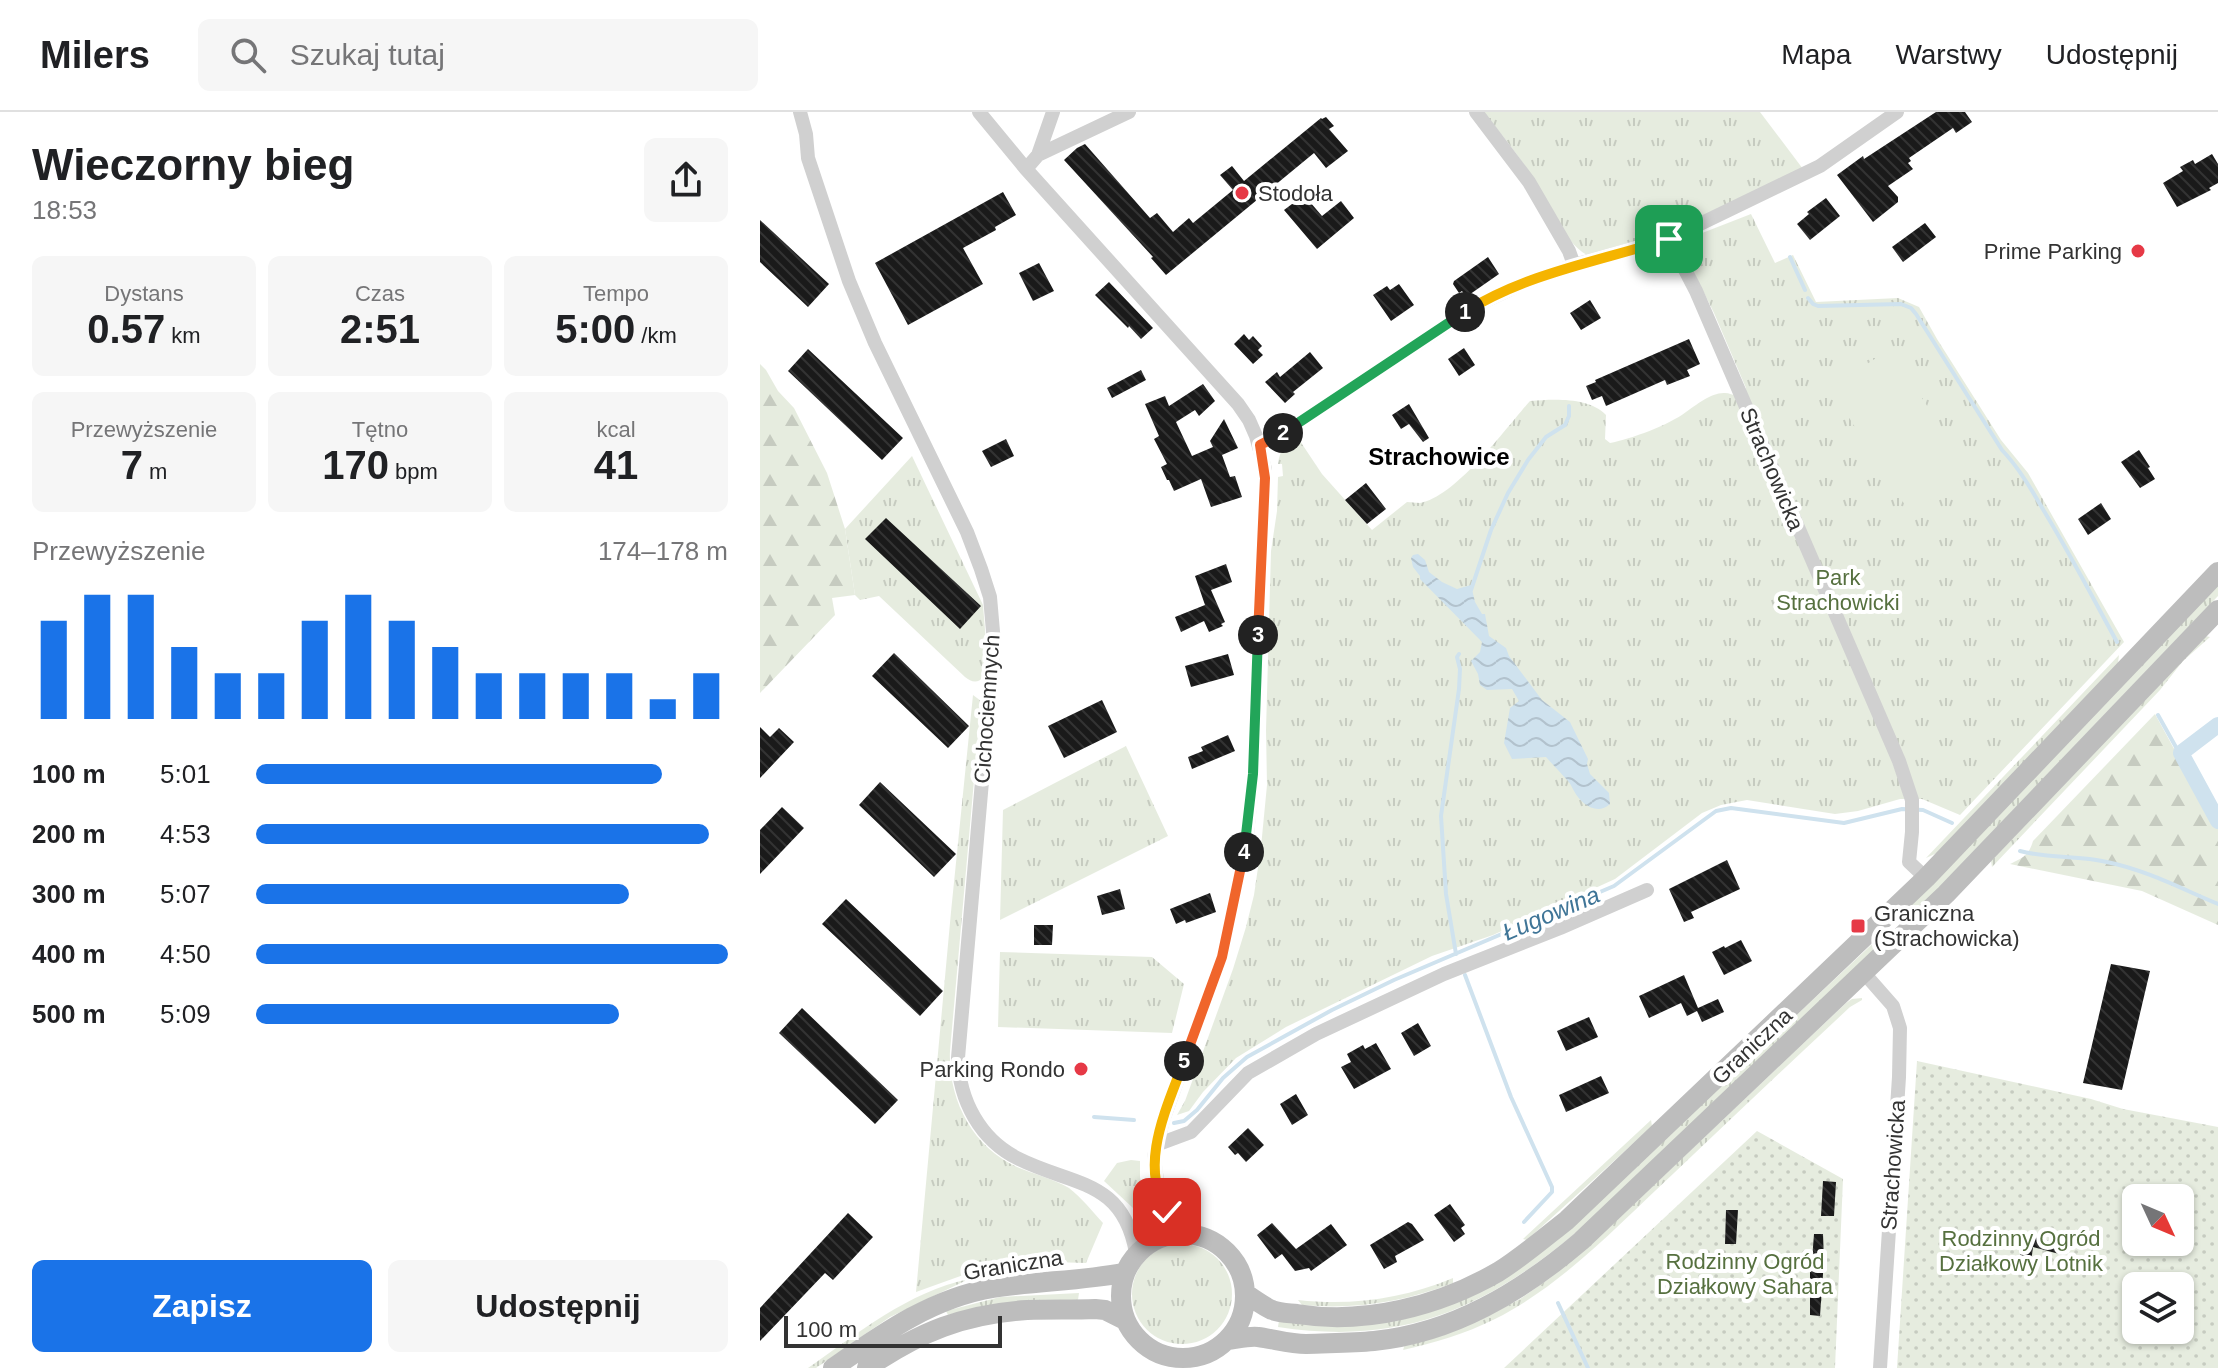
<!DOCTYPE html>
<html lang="pl">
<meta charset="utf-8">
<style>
body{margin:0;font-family:Arial,sans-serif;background:#f6f6f6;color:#202124;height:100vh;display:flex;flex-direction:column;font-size:30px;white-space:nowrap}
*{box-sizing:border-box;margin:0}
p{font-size:26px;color:#757577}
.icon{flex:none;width:44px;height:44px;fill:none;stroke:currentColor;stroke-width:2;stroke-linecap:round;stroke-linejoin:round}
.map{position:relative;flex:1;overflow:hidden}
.side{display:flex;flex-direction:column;background:#fff;width:760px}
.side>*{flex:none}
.needle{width:52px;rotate:134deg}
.controls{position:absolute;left:1362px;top:1072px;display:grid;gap:16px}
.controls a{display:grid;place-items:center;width:72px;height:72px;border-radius:12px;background:#fff;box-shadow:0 2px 6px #0004;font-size:40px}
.scale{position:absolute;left:24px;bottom:20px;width:218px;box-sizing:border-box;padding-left:8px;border:4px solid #333;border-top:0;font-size:22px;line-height:28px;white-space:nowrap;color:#333;-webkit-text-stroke:6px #fff;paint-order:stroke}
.pin{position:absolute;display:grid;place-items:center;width:68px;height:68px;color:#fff;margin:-34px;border-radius:16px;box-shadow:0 4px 12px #0006}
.km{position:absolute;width:40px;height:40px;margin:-20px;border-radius:50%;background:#222;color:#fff;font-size:22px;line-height:40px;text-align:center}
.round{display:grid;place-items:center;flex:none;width:84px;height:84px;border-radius:12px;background:#f6f6f6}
.overview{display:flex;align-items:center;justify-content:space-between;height:136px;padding:0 32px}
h1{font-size:44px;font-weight:600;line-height:60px}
.metrics{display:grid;grid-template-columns:repeat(3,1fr);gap:12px;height:136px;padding:8px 32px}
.metrics div{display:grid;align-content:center;border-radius:12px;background:#f6f6f6;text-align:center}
.metrics b{font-size:40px;font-weight:600}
.metrics small{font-size:22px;font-weight:400}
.metrics p{font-size:22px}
.chart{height:224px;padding:16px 32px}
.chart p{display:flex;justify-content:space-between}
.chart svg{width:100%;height:144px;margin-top:8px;stroke:#1a73e8;stroke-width:6}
.action{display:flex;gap:16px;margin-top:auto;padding:16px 32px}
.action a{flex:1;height:92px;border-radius:12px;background:#1a73e8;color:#fff;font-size:32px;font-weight:600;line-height:92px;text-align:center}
.action a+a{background:#f6f6f6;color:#202124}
ul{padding:0 32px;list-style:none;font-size:26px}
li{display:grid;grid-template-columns:128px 96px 1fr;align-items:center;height:60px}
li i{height:20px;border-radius:10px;background:#1a73e8}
header{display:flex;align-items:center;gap:48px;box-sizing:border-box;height:112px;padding:0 40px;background:#fff;border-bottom:2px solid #e0e0e0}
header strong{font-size:38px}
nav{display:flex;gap:44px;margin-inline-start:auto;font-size:28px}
.search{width:560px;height:72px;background:#f6f6f6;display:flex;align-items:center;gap:20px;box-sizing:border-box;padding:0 28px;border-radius:12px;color:#757577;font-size:30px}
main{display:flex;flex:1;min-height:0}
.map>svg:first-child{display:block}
.grass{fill:url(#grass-tufts)}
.forest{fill:url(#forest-firs)}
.garden{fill:url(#garden-dots);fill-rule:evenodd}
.pitch{fill:#e6ecdf}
.water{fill:url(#water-waves)}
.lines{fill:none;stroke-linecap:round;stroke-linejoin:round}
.stream{stroke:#cfe2ee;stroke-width:4}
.canal{stroke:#cfe2ee;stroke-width:16}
.building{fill:url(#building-back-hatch)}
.minor{stroke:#d0d0d0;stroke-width:14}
.secondary{stroke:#bdbdbd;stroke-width:20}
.split-1-casing{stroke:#fff;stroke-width:16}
.split-2-casing{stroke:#fff;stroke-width:16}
.split-3-casing{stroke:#fff;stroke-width:16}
.split-4-casing{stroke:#fff;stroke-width:16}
.split-5-casing{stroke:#fff;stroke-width:16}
.split-6-casing{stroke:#fff;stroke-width:16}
.split-1{stroke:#f5b400;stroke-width:10}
.split-2{stroke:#22a559;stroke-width:10}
.split-3{stroke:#f0652b;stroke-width:10}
.split-4{stroke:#22a559;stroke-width:10}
.split-5{stroke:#f0652b;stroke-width:10}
.split-6{stroke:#f5b400;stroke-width:10}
.poi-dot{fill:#e63946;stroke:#fff;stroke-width:3}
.labels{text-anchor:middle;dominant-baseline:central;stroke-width:8;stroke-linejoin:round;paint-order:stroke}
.poi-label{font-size:22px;fill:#333;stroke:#fff;text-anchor:start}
.street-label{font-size:22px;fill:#333;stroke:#fff}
.park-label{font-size:22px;fill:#56703f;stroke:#fff}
.neighbourhood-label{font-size:24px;font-weight:bold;fill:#000;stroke:#fff}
.water-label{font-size:24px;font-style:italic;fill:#3f7597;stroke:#fff}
</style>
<header>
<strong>Milers</strong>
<div class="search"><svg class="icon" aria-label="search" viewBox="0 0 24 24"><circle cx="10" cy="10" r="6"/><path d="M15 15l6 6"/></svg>Szukaj tutaj</div>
<nav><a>Mapa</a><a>Warstwy</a><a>Udostępnij</a></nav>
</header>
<main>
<section class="side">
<div class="overview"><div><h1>Wieczorny bieg</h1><p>18:53</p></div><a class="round"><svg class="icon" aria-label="share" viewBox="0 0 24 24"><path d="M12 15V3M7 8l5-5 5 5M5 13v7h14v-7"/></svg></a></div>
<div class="metrics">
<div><p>Dystans</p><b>0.57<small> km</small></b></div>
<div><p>Czas</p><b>2:51</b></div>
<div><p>Tempo</p><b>5:00<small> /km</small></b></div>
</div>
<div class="metrics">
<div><p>Przewyższenie</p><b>7<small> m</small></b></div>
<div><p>Tętno</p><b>170<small> bpm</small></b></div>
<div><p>kcal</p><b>41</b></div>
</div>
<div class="chart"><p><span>Przewyższenie</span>174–178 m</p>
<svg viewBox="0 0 160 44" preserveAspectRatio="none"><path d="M5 44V14M15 44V6M25 44V6M35 44V22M45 44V30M55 44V30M65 44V14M75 44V6M85 44V14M95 44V22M105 44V30M115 44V30M125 44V30M135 44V30M145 44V38M155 44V30"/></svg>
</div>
<ul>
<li><b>100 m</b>5:01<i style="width:86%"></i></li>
<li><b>200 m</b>4:53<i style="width:96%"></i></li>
<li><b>300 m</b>5:07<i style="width:79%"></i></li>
<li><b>400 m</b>4:50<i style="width:100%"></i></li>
<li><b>500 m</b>5:09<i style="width:77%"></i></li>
</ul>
<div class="action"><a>Zapisz</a><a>Udostępnij</a></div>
</section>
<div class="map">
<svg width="1458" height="1256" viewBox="0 0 1458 1256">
<defs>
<pattern id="grass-tufts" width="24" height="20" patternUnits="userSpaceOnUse" patternTransform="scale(2)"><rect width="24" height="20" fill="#e6ecdf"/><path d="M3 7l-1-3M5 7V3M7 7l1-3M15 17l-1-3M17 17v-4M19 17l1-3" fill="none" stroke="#c6cbc0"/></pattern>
<pattern id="forest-firs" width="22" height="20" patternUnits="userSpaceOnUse" patternTransform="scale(2)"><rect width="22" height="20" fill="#e6ecdf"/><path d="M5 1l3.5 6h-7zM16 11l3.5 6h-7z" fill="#c6cbc0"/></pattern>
<pattern id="garden-dots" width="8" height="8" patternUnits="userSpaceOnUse" patternTransform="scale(2)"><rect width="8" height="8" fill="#e6ecdf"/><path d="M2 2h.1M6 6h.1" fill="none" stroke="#c6cbc0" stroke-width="1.8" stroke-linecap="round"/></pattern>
<pattern id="water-waves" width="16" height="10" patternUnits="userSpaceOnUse" patternTransform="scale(2)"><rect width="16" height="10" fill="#cfe2ee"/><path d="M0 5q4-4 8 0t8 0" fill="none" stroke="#b2c2cd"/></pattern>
<pattern id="building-back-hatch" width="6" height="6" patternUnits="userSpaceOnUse" patternTransform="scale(2)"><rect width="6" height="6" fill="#1a1a1a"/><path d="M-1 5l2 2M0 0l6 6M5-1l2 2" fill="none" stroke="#333"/></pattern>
</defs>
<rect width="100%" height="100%" fill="#fff"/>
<path class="grass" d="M723,0H1000L1043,57L947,102L891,126L827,143C803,130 788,88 773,66C758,43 741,21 723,0Z
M991,102L1015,151L1033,143L1056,190L1138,186L1159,195L1177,227L1241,328L1268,361L1364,530L1200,703L1162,687H1140L1098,699L1075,702L987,688L961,693L942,701L855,767L733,823L672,844L526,915L476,946L443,980L429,999L417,1003L425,989L473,857L486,815L494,783L501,735L507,673L506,618L511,439L517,399L518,365L523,364L522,352H518C520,337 525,332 536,323L562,362L612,418L647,390C651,390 655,391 660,391C696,385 746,316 770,289C794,287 829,285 846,303L845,327L850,331C871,327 909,313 926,300C936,293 952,280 965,281C969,281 973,283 977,284L986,276L954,201L930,153L929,139L937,123Z
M152,344L223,493L226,530L223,565C218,572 211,570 205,565L119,484L100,488L95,483L85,417Z
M1458,473V484L1147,809L1142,803Z
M1445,524L1450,525L1423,549L1400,578L1232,755L1231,749Z
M1359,543L1358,551L1177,741L1166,746Z
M213,583L221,589L190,939C188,987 212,1035 257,1055C273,1062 294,1067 309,1076C321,1085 333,1100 343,1111L326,1151L255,1149L234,1152L156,1180L191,800Z
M366,634L408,724L240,808L243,698Z
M1126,819L1131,824L819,1118C725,1197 642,1234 518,1215L519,1208L625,1210L814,1112Z
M240,840L392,845L424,872L412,921L238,915Z
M1102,886V888L1090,895L1074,910C1020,960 967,1011 914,1061C858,1113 804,1172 735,1207C705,1222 674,1231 643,1238L645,1232L724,1206L760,1187L790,1166L843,1121L1086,891L1092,887Z
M891,1008L892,1014C851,1052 809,1090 767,1128L763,1127Z
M371,1048L380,1049V1065L384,1090L373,1096L344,1069L357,1051Z
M372 1182a50 50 0 1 1 100 0a50 50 0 1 1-100 0Z
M693,1166V1171C644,1190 594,1198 542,1193L538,1188C591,1194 643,1187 693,1166Z
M209,1167L130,1205L56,1256H48C98,1221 148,1180 209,1167Z
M319,1181L318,1188C273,1189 232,1191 188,1203L186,1199L240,1185Z"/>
<path class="forest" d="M0,252L6,258L18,279L34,296L67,361L85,417L95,483L72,486L75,503L0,581Z
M1395,602L1458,717V813L1382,779L1250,752C1263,746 1269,743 1273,729Z"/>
<path class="garden" d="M1157,949L1331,987L1363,997L1458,1015V1256H1137ZM1376,1086H1420V1130H1376ZM1376,1174H1420V1218H1376Z
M997,1019L1083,1067L1075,1256H744Z"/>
<path class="pitch" d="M1130,237L1211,361L1150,401L1070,276Z"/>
<path class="water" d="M658,442L665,448L669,460L682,470L697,477L711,473L715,490L722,502H725L729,524L746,536L749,544L782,588L810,610L828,647L827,652L830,662L849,681L850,692C837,704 821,692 814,679C812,676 811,672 808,669C801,661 793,653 786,645L752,647L744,631L750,596L759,589L752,577L727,578L720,573L718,562L711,549L720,540L722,530L660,467V464L653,455L651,446L653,443Z"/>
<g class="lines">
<path class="stream" d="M1030,145L1045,178
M1048,186L1053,192L1058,194L1141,192L1151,196L1156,202L1242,338C1259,356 1271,377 1284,399C1310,442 1333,486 1357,530
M711,478L731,418L748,381L768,348L786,325L805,313L809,304V294
M1398,603L1417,637L1421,641
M1260,739C1289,747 1318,743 1347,750C1386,758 1422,777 1458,792
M696,842L686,782L681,704L699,577L700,557L697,545L699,542
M705,863L751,985L792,1075V1080L764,1110
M334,1005L374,1008
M414,1011L424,1009L437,998L463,966L487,945L572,898L634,868L854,774L956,699L971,696L1084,711L1142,697L1163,698L1192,711
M798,1191L828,1256"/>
<path class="canal" d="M1458,613L1421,641L1458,709"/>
</g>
<path class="building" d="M1176,0H1205L1212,10L1196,21L1193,16L1149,46L1151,49L1148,51L1153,57L1128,74L1138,85V90L1113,110L1077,63L1103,44L1104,47Z
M566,5L574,14L569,17L588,39L566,56L554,41L406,163L391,146L393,145L304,48L317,36L325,32L390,106L397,101L413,120L429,106L433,111L473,78L460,63L472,54L484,69L561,6L562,7Z
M1452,42L1458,52V71L1449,76L1451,78L1417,95L1403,71L1423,59L1420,55L1433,48L1435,52Z
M243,80L256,103L235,115L236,118L203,136L223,172L148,213L115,151Z
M544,83L562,104L581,89L594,106L557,137L524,98Z
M1066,86L1080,104L1050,128L1037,112L1049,102L1047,100Z
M0,108L69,172L48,195L0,150Z
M1165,111L1176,125L1143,150L1132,135Z
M728,145L739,162L706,185L702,179L699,181L693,172L694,169Z
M279,151L294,179L273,189L259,161Z
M349,170L393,216L381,227L369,214L368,216L335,183Z
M639,172L654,193L631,209L613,183L627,174L630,178Z
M830,188L841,206L821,218L810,201Z
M484,222L489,228L493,224L502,234L498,238L503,243L493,252L474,232Z
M929,227L940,252L927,258L930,264L907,273L905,268L846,294L842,284L832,288L826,274L836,270L835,268Z
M704,236L715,253L699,264L688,247Z
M48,237L143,326L122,348L28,259Z
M550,240L563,256L533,280L535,282L525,291L505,270L517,260L520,265Z
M381,258L386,268L352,286L347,276Z
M443,272L455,289L439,304L435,298L416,310L432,344L453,335L450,329L464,307L478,336L462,343L470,365L475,364L482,385L451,395L441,367L414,379L409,368H407L401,355L407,352L394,327L399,324L385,292L405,284L409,294Z
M649,292L669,326L663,330L649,312L641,317L632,303Z
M246,327L254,344L231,355L222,339Z
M1379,338L1390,355L1388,356L1395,367L1380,376L1361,350Z
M606,371L626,397L607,412L585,388Z
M1341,391L1351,407L1328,423L1318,407Z
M126,406L221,494L200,517L105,427Z
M466,452L472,470L451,478L465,510L461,512L463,514L449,520L444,509L421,520L415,505L445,493L435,464Z
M134,541L209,614L188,636L112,564Z
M468,542L474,563L431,575L425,554Z
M342,588L357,620L304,646L288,614Z
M0,615L10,625L19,616L34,630L0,666Z
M468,623L475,639L432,657L428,645L443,639L441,635Z
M120,670L196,742L174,765L99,693Z
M22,695L44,716L0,762V718Z
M967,748L980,777L931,800L934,806L924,810L909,777Z
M360,777L365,797L342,803L337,784Z
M450,781L456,800L426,811L425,808L416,812L410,797Z
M86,787L183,879L160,904L62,812Z
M274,813H293L292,833H274Z
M981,828L992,849L964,863L952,840L964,834L965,836Z
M1351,852L1390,859L1362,978L1323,971Z
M924,863L938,896L958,887L964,900L942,910L937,899L927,904L921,891L889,906L879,884Z
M42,896L138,988L115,1012L19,921Z
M829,905L838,925L806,939L797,919Z
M658,911L671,934L654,944L641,921Z
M616,931L631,957L594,977L581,955L591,950L587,942L603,933L605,937Z
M841,964L849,981L806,1000L799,983Z
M536,982L548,1003L532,1013L520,992Z
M488,1016L504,1033L486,1050L478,1041L475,1043L468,1035Z
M1063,1069L1076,1070L1074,1104H1061Z
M690,1092L705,1113L701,1116L705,1122L694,1130L674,1103Z
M966,1098H978L976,1132H965Z
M88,1101L113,1125L73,1168L65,1161L0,1229V1196Z
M648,1110L652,1112L664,1128L635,1144L637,1150L624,1157L610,1133Z
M512,1111L536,1137L571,1112L587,1133L551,1159L549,1156L535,1159L522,1142L515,1147L497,1123Z
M1054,1122H1063L1064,1148L1060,1204L1050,1203V1148H1052Z
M1259,1122L1305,1132L1303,1143L1273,1135L1270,1159L1258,1157L1262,1132L1257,1131Z"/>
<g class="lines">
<path class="minor" d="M40,0L46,22L48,46L89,169L115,231L207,420L221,457L230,485L234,531L198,946C199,988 220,1028 259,1047C313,1074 363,1067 376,1141
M219,0L266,57L478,292L489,308L496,324L505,357L493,662L486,732L462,845L403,1008L394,1045L399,1085L405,1098L422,1120
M716,0L769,70L809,139L814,153
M278,43L293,0
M266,57L278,43L369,0
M909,127L936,179L1139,649L1152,688V720L1149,750L1166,766
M500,333L516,325L719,192L762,172L814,153L909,127L1060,54L1137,0
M1104,861L1133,894L1140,916L1139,965L1120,1256
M396,1033L431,1020L488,961L556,922L684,862L800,816L887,778"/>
<path class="secondary" d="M361 1184a62 62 0 1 1 124 0a62 62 0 1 1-124 0Z
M486,1182C494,1187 503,1194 512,1198C520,1201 529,1201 537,1202C605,1213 679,1194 738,1160C762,1145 784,1126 807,1108L1166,766L1458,460
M467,1228C477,1227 488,1224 498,1225C514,1227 530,1232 546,1232C569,1231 592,1231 614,1229C693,1221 761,1180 821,1129L1186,782L1458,498
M73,1256C122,1222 172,1186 233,1176C277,1169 320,1169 363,1161
M107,1256C159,1220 204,1202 267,1198C290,1197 313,1198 335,1197L345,1198L363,1207"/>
</g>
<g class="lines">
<g class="split-1-casing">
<path id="split-1" d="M705,200C767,161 840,149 909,127"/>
</g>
<g class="split-2-casing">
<path id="split-2" d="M523,321L705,200"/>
</g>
<g class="split-3-casing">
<path id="split-3" d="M498,523L505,366L500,333L523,321"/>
</g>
<g class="split-4-casing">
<path id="split-4" d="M484,740L493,662L498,523"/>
</g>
<g class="split-5-casing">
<path id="split-5" d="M424,949L462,845L484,740"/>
</g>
<g class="split-6-casing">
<path id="split-6" d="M407,1100C378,1052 407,996 424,949"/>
</g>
<use href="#split-1" class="split-1"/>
<use href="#split-2" class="split-2"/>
<use href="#split-3" class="split-3"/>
<use href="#split-4" class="split-4"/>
<use href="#split-5" class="split-5"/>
<use href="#split-6" class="split-6"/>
</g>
<g class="poi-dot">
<circle cx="482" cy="81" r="8"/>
<circle cx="1378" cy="139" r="8"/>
<rect x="1090" y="806" width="16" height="16" rx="4"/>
<circle cx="321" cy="957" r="8"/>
</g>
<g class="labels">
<g class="poi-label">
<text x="498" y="81">Stodoła</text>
<text x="1362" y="139" text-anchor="end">Prime Parking</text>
<text x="1114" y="801">Graniczna<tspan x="1114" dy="25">(Strachowicka)</tspan></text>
<text x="305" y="957" text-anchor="end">Parking Rondo</text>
</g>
<g class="street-label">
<text transform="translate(1012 357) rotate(67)">Strachowicka</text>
<text transform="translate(227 597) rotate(-86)">Cichociemnych</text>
<text transform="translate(992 934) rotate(-43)">Graniczna</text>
<text transform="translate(1133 1053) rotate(-86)">Strachowicka</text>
<text transform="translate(253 1153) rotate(-9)">Graniczna</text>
</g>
<g class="park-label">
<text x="1078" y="465">Park<tspan x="1078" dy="25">Strachowicki</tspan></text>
<text x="1261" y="1126">Rodzinny Ogród<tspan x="1261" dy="25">Działkowy Lotnik</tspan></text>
<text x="985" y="1149">Rodzinny Ogród<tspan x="985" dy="25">Działkowy Sahara</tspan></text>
</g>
<g class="neighbourhood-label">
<text x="679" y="344">Strachowice</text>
</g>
<g class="water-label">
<text transform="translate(791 801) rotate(-23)">Ługowina</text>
</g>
</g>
</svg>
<div class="controls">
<a><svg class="needle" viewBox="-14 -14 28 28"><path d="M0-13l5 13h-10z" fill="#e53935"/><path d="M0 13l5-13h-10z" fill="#757577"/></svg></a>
<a><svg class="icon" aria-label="layers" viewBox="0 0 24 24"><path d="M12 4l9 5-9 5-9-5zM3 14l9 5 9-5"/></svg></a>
</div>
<div class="scale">100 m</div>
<div class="pin" style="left:909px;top:127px;background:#1e9e55"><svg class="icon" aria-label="arrive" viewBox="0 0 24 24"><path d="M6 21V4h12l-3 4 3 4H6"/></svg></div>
<div class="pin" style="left:407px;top:1100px;background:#d93025"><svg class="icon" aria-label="check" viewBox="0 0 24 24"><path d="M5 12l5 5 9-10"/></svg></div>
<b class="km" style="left:705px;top:200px">1</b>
<b class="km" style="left:523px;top:321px">2</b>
<b class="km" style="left:498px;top:523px">3</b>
<b class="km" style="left:484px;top:740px">4</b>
<b class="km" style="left:424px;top:949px">5</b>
</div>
</main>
